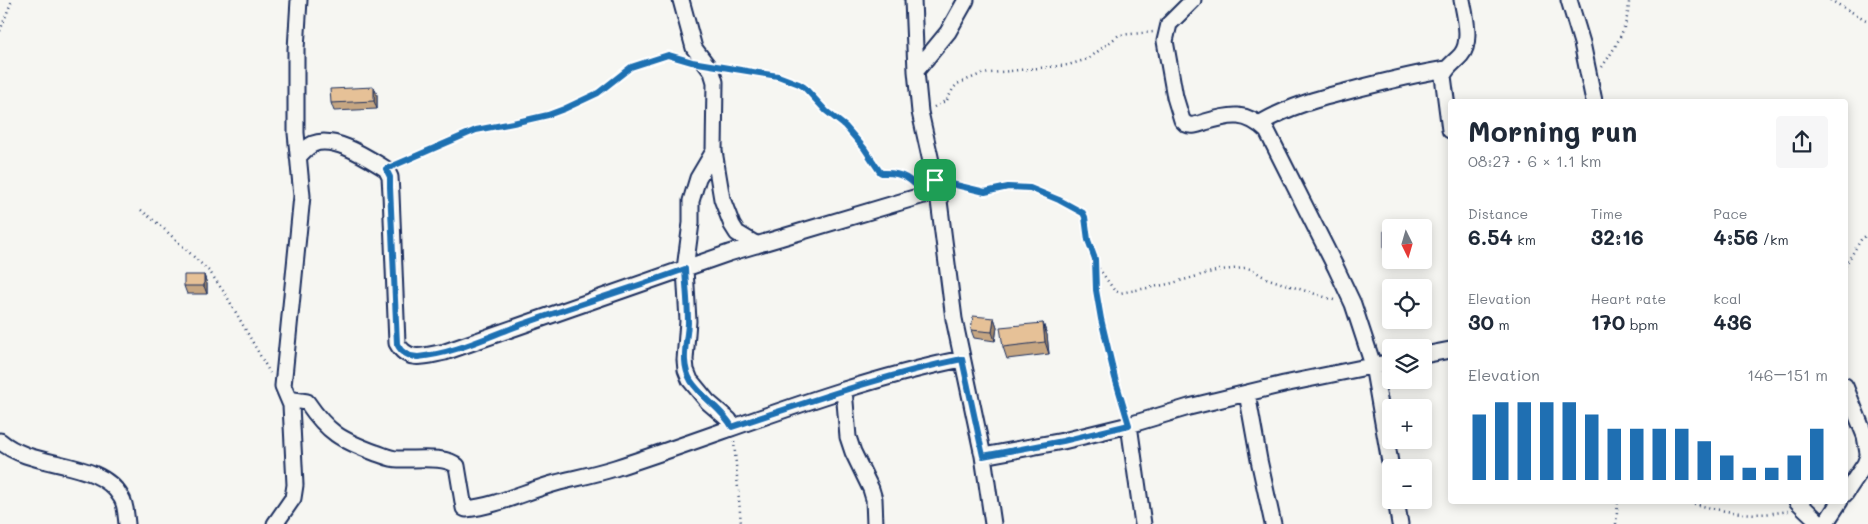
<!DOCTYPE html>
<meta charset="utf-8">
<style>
body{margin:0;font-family:Mali,sans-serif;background:#f6f6f7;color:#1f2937;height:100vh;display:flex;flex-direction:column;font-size:19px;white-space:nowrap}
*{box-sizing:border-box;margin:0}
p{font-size:16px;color:#747a83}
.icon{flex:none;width:28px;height:28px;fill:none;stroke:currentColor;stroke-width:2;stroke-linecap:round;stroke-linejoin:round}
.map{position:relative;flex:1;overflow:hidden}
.details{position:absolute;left:1448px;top:99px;width:400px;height:405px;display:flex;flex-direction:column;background:#fff;border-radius:5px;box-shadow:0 2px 12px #0003}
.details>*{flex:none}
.needle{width:32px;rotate:175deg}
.fabs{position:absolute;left:1382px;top:219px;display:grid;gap:10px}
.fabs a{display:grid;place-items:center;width:50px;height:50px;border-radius:5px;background:#fff;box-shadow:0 2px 12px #0003;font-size:25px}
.pin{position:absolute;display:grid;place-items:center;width:42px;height:42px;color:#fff;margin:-21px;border-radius:10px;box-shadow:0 2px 8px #0006}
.round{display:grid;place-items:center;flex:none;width:52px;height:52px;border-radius:5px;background:#f6f6f7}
.headline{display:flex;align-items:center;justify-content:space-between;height:85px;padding:0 20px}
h1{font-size:28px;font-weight:700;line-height:38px}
.stats{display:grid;grid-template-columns:repeat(3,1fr);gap:8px;height:85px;padding:5px 20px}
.stats div{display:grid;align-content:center}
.stats b{font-size:21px;font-weight:700}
.stats small{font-size:14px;font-weight:400}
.stats p{font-size:14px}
.chart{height:140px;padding:10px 20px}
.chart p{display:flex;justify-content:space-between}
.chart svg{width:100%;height:90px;margin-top:5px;stroke:#1f6fb2;stroke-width:6}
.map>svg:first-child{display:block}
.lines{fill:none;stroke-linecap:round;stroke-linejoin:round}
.minor-casing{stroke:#1b2f5e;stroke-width:19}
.path{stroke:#1b2f5e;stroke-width:2.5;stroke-dasharray:1 4;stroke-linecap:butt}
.minor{stroke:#f6f6f2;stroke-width:15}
.wall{fill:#c6a682;stroke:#1b2f5e}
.shaded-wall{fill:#a1876a;stroke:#1b2f5e}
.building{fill:#e6c197;stroke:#1b2f5e}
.route-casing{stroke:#fff;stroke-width:10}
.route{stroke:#1f6fb2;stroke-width:6}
</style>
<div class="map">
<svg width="1868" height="524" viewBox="0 0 1868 524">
<rect width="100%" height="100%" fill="#f6f6f2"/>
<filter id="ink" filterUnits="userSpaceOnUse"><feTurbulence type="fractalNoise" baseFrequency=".02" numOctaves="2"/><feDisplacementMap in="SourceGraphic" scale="10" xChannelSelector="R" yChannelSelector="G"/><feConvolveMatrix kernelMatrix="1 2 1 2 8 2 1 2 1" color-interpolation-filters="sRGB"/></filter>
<g filter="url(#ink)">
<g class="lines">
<g class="minor-casing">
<path id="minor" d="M681,0L694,48L712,72L715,82L714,151L722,199L732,225L737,233L757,245
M913,0L916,71L920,112L938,193L954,319L983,456L993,524
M1193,0L1169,24L1165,41L1175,97L1182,120L1186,124C1192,127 1199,124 1205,122C1231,114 1246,111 1267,131L1336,268L1353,304L1373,365L1391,468
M1569,0L1582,43L1594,101
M916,71L948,32L966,0
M1259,124C1289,106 1320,98 1352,90C1383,82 1414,74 1446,69
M1450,130L1443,76C1447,66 1454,63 1461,55C1472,42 1465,16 1462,0
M714,151L698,178L691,201V223L685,269L688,321L685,360L686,370L690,380L708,402L729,420L732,427
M298,157C303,152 307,147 313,144C334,135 368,158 386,169L390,177L391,194L397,343C408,364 427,355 445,352L729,253L924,195L938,193
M1424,355L1450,350
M1845,386L1865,436L1868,453
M844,390L848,437L853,452L871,489L874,499L875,524
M1247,393L1259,460L1273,524
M291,402L294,400L307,402C328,433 341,440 376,453C383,455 390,459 398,459C413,460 446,455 457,466L464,508L466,509C497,506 526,491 556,483C576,478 596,474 615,468C730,431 843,383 962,359
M1129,425L1143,524
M0,441C33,470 99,458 121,497C126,504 126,516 127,524
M983,456L1063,441L1129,425L1189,407L1284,384L1391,362
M1845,494L1865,464L1868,456
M1396,500L1400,524
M1797,501L1821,524
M275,524L293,498L295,485L291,405L283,386L302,196L296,133V49L299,0
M1825,524L1840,501"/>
</g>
<path class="path" d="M1830,0L1868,21
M0,31L12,0
M1602,67C1616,47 1629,25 1629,0
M725,68L778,77L804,87L826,111L845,126L864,148L880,172L882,173L899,174L914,184
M934,107L947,100L953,89L957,84L981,74L1068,65L1088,59L1119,35L1154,32
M398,162L454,140L476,130L513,123L548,115L564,109L598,93L631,67L668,55L685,60
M949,183L985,192L1008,187L1030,188L1059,200L1083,213L1085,217L1088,240L1095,259L1096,290L1101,319L1125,413
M141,210L162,227L210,272L226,295L270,373
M1096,264L1114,290L1120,293L1169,284L1219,270L1245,268L1251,269L1266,278L1281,283L1337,301
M1845,266L1862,238L1868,235
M734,441L741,524
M1684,501C1720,511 1749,518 1788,511
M1616,524L1618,501"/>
<use href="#minor" class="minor"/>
</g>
<path class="wall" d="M374,87L377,95V109L334,111L331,103Z
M1391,231V258H1387L1384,249Z
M204,275L207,284V294H187L184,286Z
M994,318L997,327L995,341L974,338L971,330Z
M1043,323L1047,335L1049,354L1007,359L1003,347Z"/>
<path class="shaded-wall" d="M374,87L377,95V109L374,101Z
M204,275L207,284V294L204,286Z
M994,318L997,327L995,341L992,332Z
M1043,323L1047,335L1049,354L1045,342Z"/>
<path class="building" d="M374,87V101L331,103L330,89Z
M1384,231H1391V249H1384Z
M184,275H204V286H184Z
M973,316L994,318L992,332L971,330Z
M1043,323L1045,342L1003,347L1000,327Z"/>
</g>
<g class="lines" filter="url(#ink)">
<g class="route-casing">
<path id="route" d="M668,55L692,62L778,76L799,84L804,87L826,111L845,126L864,148L880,172L882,173C902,172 912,179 924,195L938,193L935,180L985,192L1008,187L1030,188L1059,200L1083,213L1085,217L1088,240L1095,259L1096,290L1101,319L1115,378L1129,425L1063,441L983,456L962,359C883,375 808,402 732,427C724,411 702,398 691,381C680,363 687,342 688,323C688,305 686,287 685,269C633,288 579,304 526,323C491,335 455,354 418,357C408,357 401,352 397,344L390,187V177L386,169L476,130L513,123L548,115L564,109L598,93L631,67Z"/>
</g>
<use href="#route" class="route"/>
</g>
</svg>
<div class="fabs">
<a><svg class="needle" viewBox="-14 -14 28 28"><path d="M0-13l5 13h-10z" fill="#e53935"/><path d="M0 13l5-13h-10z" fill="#747a83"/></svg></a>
<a><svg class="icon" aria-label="locate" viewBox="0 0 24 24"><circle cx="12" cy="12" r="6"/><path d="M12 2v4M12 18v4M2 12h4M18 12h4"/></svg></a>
<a><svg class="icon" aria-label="layers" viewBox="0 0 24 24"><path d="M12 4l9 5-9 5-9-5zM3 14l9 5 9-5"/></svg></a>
<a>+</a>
<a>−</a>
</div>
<div class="pin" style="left:935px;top:180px;background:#1e9e55"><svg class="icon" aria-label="arrive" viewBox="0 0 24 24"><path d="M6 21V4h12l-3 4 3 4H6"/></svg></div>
<section class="details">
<div class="headline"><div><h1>Morning run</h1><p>08:27 · 6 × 1.1 km</p></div><a class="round"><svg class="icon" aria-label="share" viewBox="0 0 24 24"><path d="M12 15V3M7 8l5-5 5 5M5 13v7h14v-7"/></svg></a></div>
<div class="stats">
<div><p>Distance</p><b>6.54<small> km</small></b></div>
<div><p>Time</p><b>32:16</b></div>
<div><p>Pace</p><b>4:56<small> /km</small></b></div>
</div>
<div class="stats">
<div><p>Elevation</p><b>30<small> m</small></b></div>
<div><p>Heart rate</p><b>170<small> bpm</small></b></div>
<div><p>kcal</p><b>436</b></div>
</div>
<div class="chart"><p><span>Elevation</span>146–151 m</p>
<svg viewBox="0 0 160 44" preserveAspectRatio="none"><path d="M5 44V12M15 44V6M25 44V6M35 44V6M45 44V6M55 44V12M65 44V19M75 44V19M85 44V19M95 44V19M105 44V25M115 44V32M125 44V38M135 44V38M145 44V32M155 44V19"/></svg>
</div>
</section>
</div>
